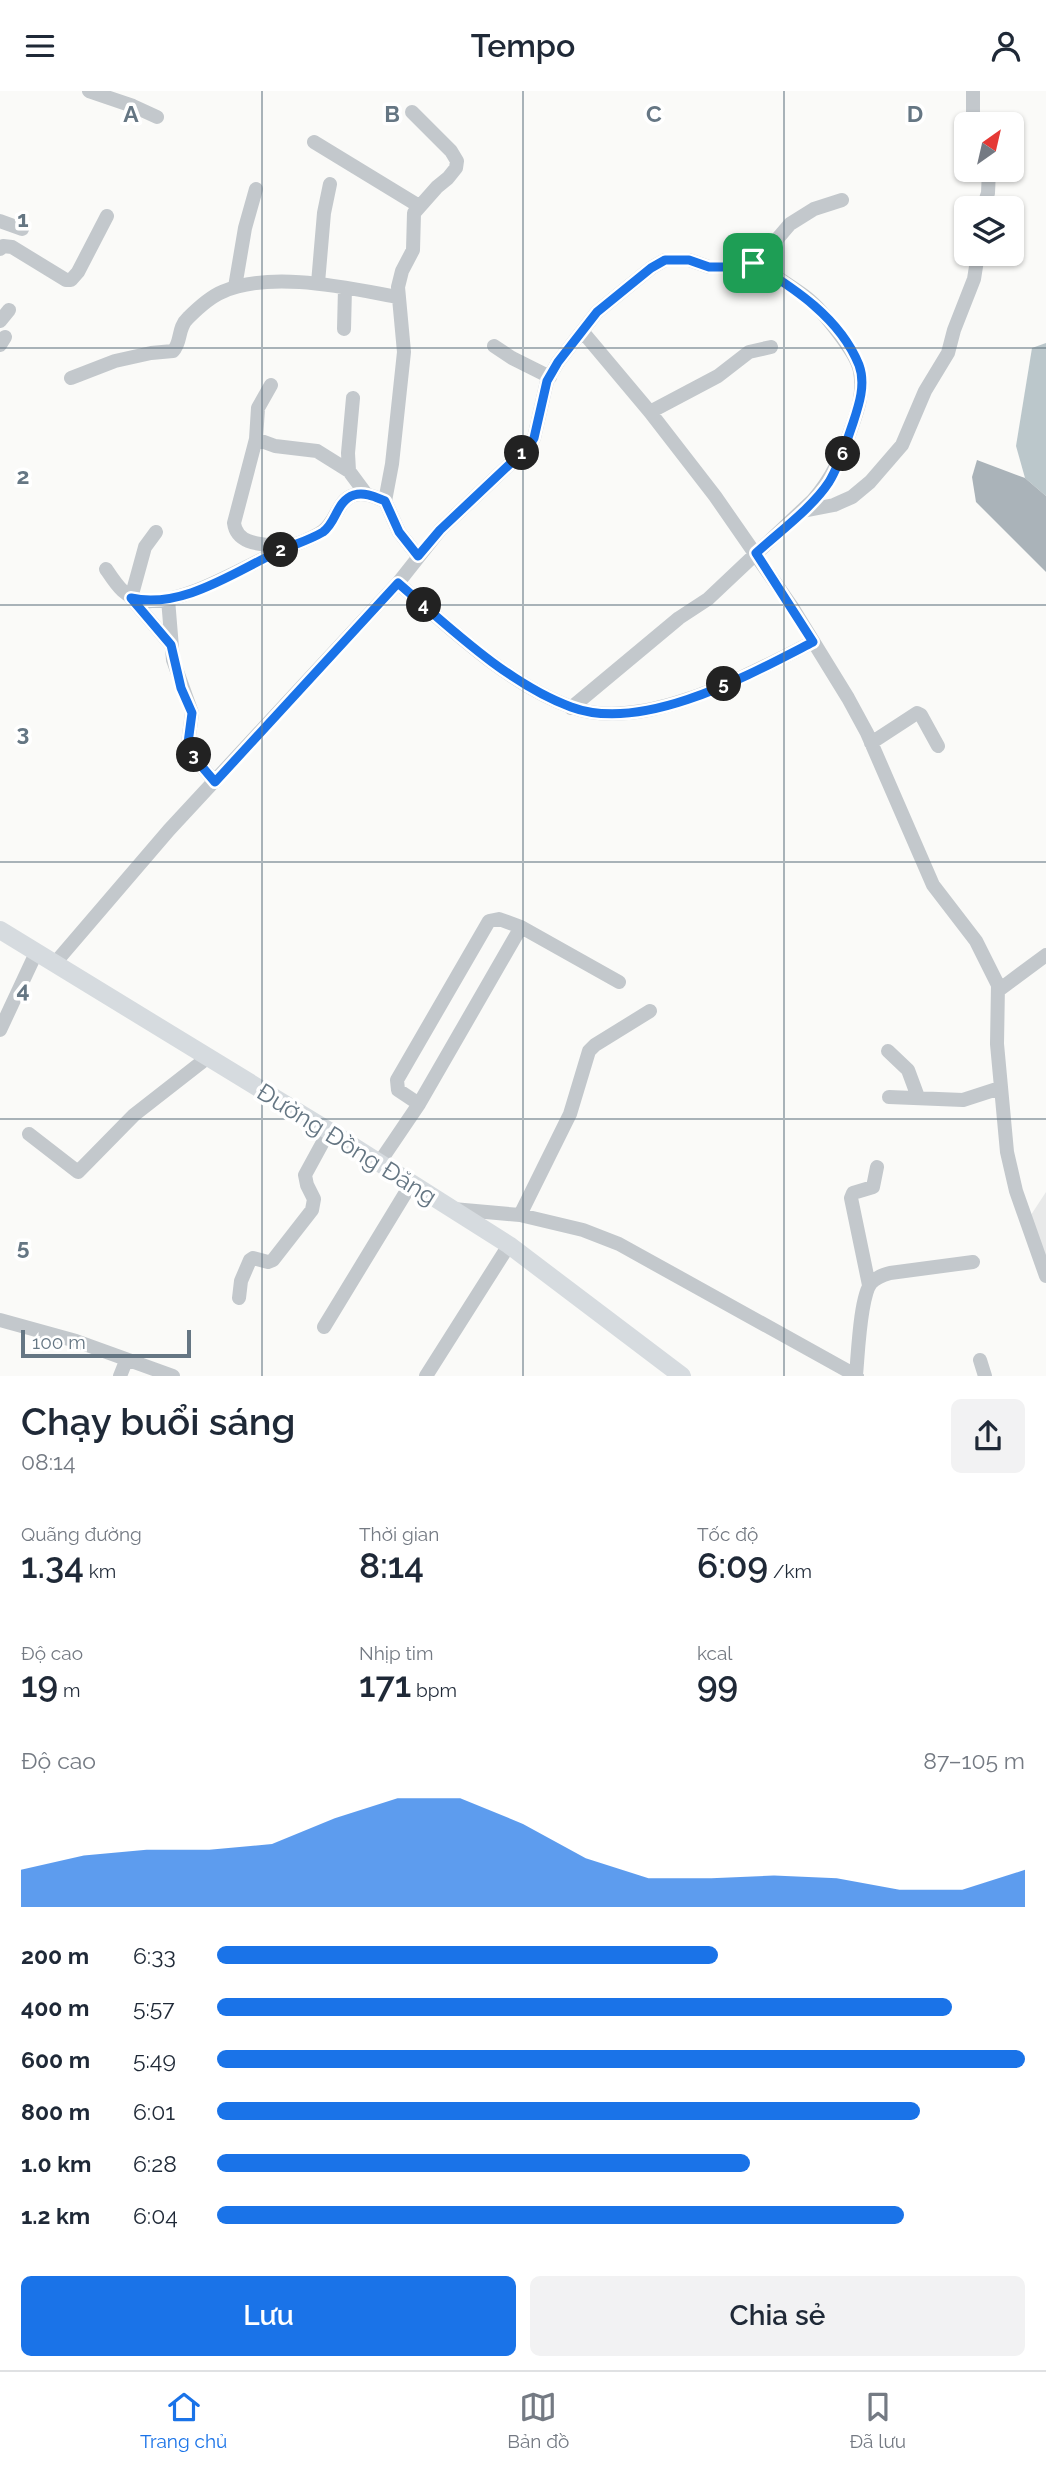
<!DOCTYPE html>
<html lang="vi">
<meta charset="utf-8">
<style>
body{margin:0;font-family:Raleway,sans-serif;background:#f2f2f3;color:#1f2937;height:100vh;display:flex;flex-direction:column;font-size:26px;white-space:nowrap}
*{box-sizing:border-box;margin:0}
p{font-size:23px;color:#747a83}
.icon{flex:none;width:38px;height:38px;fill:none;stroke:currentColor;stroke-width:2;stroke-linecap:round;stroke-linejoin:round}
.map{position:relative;height:1285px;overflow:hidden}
.drawer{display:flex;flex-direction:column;background:#fff;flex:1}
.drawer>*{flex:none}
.needle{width:46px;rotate:34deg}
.tools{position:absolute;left:954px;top:21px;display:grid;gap:14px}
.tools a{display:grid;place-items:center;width:70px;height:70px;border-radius:10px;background:#fff;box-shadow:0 2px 5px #0004;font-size:35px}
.scale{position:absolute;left:21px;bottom:18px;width:170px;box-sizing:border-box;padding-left:7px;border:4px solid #657683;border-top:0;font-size:19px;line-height:24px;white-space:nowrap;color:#657683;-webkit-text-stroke:5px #fff;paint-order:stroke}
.pin{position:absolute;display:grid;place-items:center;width:60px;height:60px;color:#fff;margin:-30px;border-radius:14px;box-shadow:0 4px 10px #0006}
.km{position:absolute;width:35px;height:35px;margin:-18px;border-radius:50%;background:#222;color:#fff;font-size:19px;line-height:35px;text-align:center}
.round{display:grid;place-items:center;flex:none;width:74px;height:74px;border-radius:10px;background:#f2f2f3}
.summary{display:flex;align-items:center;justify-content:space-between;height:119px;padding:0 21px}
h1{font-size:38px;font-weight:600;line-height:52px}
.figures{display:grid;grid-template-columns:repeat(3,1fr);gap:10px;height:119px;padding:7px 21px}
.figures div{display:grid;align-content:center}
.figures b{font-size:35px;font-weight:600}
.figures small{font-size:19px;font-weight:400}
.figures p{font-size:19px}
.chart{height:196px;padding:14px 21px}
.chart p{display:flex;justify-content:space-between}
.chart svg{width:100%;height:126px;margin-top:7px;fill:#1a73e8;opacity:.7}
.primary-button{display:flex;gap:14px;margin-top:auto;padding:14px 21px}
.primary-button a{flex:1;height:80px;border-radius:10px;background:#1a73e8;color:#fff;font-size:28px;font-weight:600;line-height:80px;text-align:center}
.primary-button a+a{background:#f2f2f3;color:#1f2937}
ul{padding:0 21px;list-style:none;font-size:23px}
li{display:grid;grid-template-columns:112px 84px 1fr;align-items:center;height:52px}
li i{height:18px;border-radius:9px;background:#1a73e8}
header{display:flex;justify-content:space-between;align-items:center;height:91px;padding:0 21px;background:#fff;font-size:32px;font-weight:600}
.dock{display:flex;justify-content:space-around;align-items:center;height:98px;border-top:2px solid #e0e1e3;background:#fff;font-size:19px;color:#747a83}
.dock a{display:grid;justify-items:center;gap:4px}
.dock .selected{color:#1a73e8}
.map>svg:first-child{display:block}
.built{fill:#e8e9e9}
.water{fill:#bbc7cb}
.building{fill:#aab3b9}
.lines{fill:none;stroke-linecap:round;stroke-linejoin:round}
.minor{stroke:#c3c8cc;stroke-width:14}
.major{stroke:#d6dbdf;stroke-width:18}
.route-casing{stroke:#fff;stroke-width:14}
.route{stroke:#1a73e8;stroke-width:9}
.grid{fill:none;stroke:#657683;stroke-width:2;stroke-opacity:0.55}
.labels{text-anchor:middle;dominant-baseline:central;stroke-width:7;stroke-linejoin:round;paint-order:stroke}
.street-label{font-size:24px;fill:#657683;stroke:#fff}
.grid-label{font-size:23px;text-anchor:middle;font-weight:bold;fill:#657683;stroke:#fff;stroke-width:7;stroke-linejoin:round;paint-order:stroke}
</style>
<header><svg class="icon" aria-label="menu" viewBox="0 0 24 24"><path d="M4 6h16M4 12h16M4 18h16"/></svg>Tempo<svg class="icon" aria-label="person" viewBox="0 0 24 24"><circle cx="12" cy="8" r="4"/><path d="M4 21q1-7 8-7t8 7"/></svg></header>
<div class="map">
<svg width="1046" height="1285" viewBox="0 0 1046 1285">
<rect width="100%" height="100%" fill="#fafaf8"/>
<path class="built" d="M1046,1101V1169L1029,1127Z"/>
<path class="water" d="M1046,252V405L1025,387L1016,355L1032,257Z"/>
<path class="building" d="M977,369L1025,387L1046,405V481L976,411L972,386Z"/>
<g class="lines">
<path class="minor" d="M89,0L133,15L157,26
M973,0V21L976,33
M412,21L451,60L457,70L456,77L448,87L437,96L414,122L413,159L402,180L398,196L404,261L392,373L385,410L399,441L418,465
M314,51L419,115
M983,117L988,102L989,79
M0,130L22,138
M0,158L3,155L12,156L66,189H71L78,181L107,125
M318,192L324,122L330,93
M235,196L245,137L256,98
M0,230L9,219
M344,238L345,197
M582,240L650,321L715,405L792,516L848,607L867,642L933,794L976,850L998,894L997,953L1007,1061L1016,1100L1046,1185
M0,254L5,246
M494,255L512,267L550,286
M71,287L115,270L151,262L173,260C182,251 177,237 188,227C197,218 210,206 222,201C271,179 348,197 398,206
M271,294L258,317L256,348L234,432C237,456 267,453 286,456
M353,307L348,362L349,380L366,403
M650,321L718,285L749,261L771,256
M256,348L275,355L317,360L349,380
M803,420L834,414L852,406L870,391L902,354L925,300L948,262L954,239L974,188L978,163
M156,441L145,456L131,507L171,554
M106,478C116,493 125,508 145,510C184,513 240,478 275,462C290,454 310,450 323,440C337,430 337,409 354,404C365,401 375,406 385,410
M398,492C448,535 507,593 571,616C643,643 749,583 813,551
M168,508L173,569L192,622L188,652L198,671L215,691
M571,617L679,527L708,508L813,409C832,387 842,365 851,338C858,319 864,301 860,280C857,262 822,219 807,207C790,194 771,183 753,171
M871,652L917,622L921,624L938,655
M55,872L169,739L398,492L440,439L529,355L534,347L547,290L558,271L597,221L651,177L665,169H689L709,176H728L753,171L761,167L790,133L814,118L842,109
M999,899L1046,864
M0,939L36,862
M888,960L908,979L918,1006
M889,1006L963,1009L1000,997
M419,1013L398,999L397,989L489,830L499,828L521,836
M29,1043L78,1081L134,1024L207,967
M379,1072L419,1013L521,836L619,891
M453,1118L520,1124L583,1139L619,1153L857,1285
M520,1124L570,1023L589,960L595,954L650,920
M869,1194L851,1107L853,1102L873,1096L877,1076
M239,1207L241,1190L250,1169L253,1167L268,1171L273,1169L312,1119L314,1108L307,1094L305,1084L329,1040
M0,1229L76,1250L173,1285
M324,1236L411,1093
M980,1269L985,1285
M856,1284C858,1264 860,1206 871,1192C876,1186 883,1184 890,1182L973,1171
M120,1285L126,1270
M426,1285L509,1154"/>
<path class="major" d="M0,839L329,1040L509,1154L682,1285"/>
</g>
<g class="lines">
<g class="route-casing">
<path id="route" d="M665,169H689L709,176H728L753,172C794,197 840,227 859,274C866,293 859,314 853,332C846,352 840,373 829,391C812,417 779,441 756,462L813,551C749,584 643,643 571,616C508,593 448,535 398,492L215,691L198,671L188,652L192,622L181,597L171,554L131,507C180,518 230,484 273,463C289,455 308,450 323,441C337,431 336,410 354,404C365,401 375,406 385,410L399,441L418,465L440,439L529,355L534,347L547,290L558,271L597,221L651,177Z"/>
</g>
<use href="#route" class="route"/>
</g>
<path class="grid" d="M262,0V1285M523,0V1285M784,0V1285M0,257H1046M0,514H1046M0,771H1046M0,1028H1046"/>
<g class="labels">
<g class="street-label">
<text transform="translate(347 1053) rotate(32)">Đường Đồng Đăng</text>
</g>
</g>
<g class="grid-label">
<text x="131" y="31">A</text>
<text x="392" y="31">B</text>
<text x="654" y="31">C</text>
<text x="915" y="31">D</text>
<text x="23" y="136">1</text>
<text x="23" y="393">2</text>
<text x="23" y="650">3</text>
<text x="23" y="907">4</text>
<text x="23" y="1164">5</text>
</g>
</svg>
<div class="tools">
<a><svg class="needle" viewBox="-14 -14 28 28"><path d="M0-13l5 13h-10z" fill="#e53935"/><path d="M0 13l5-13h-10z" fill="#747a83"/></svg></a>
<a><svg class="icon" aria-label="layers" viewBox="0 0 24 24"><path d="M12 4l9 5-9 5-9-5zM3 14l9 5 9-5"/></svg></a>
</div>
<div class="scale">100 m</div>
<div class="pin" style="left:753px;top:172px;background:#1e9e55"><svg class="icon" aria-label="arrive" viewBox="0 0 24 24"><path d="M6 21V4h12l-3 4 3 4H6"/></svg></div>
<b class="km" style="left:522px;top:362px">1</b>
<b class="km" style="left:281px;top:459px">2</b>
<b class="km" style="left:194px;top:664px">3</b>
<b class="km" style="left:424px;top:514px">4</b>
<b class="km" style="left:724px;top:593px">5</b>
<b class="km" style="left:843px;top:363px">6</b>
</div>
<section class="drawer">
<div class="summary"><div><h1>Chạy buổi sáng</h1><p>08:14</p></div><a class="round"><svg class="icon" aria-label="share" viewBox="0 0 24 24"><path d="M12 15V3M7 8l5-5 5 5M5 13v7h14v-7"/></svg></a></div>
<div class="figures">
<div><p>Quãng đường</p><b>1.34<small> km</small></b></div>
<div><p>Thời gian</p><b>8:14</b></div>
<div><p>Tốc độ</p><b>6:09<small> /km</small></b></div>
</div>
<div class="figures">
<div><p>Độ cao</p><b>19<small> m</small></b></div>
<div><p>Nhịp tim</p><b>171<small> bpm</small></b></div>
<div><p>kcal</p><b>99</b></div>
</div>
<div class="chart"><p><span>Độ cao</span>87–105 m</p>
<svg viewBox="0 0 160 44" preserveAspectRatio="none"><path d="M0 44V31L10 26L20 24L30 24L40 22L50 13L60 6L70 6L80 15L90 27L100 34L110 34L120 33L130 34L140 38L150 38L160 31V44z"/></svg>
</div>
<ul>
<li><b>200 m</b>6:33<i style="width:62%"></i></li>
<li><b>400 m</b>5:57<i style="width:91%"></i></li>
<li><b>600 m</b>5:49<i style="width:100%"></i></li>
<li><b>800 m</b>6:01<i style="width:87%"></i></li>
<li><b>1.0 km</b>6:28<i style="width:66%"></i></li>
<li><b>1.2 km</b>6:04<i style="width:85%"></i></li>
</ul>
<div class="primary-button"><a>Lưu</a><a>Chia sẻ</a></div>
</section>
<nav class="dock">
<a class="selected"><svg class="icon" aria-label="home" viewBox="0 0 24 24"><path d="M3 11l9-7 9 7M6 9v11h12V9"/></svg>Trang chủ</a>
<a><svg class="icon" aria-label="map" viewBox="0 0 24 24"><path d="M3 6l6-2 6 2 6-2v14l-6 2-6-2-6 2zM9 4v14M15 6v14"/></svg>Bản đồ</a>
<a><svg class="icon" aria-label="saved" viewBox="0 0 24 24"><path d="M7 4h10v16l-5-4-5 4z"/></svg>Đã lưu</a>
</nav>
